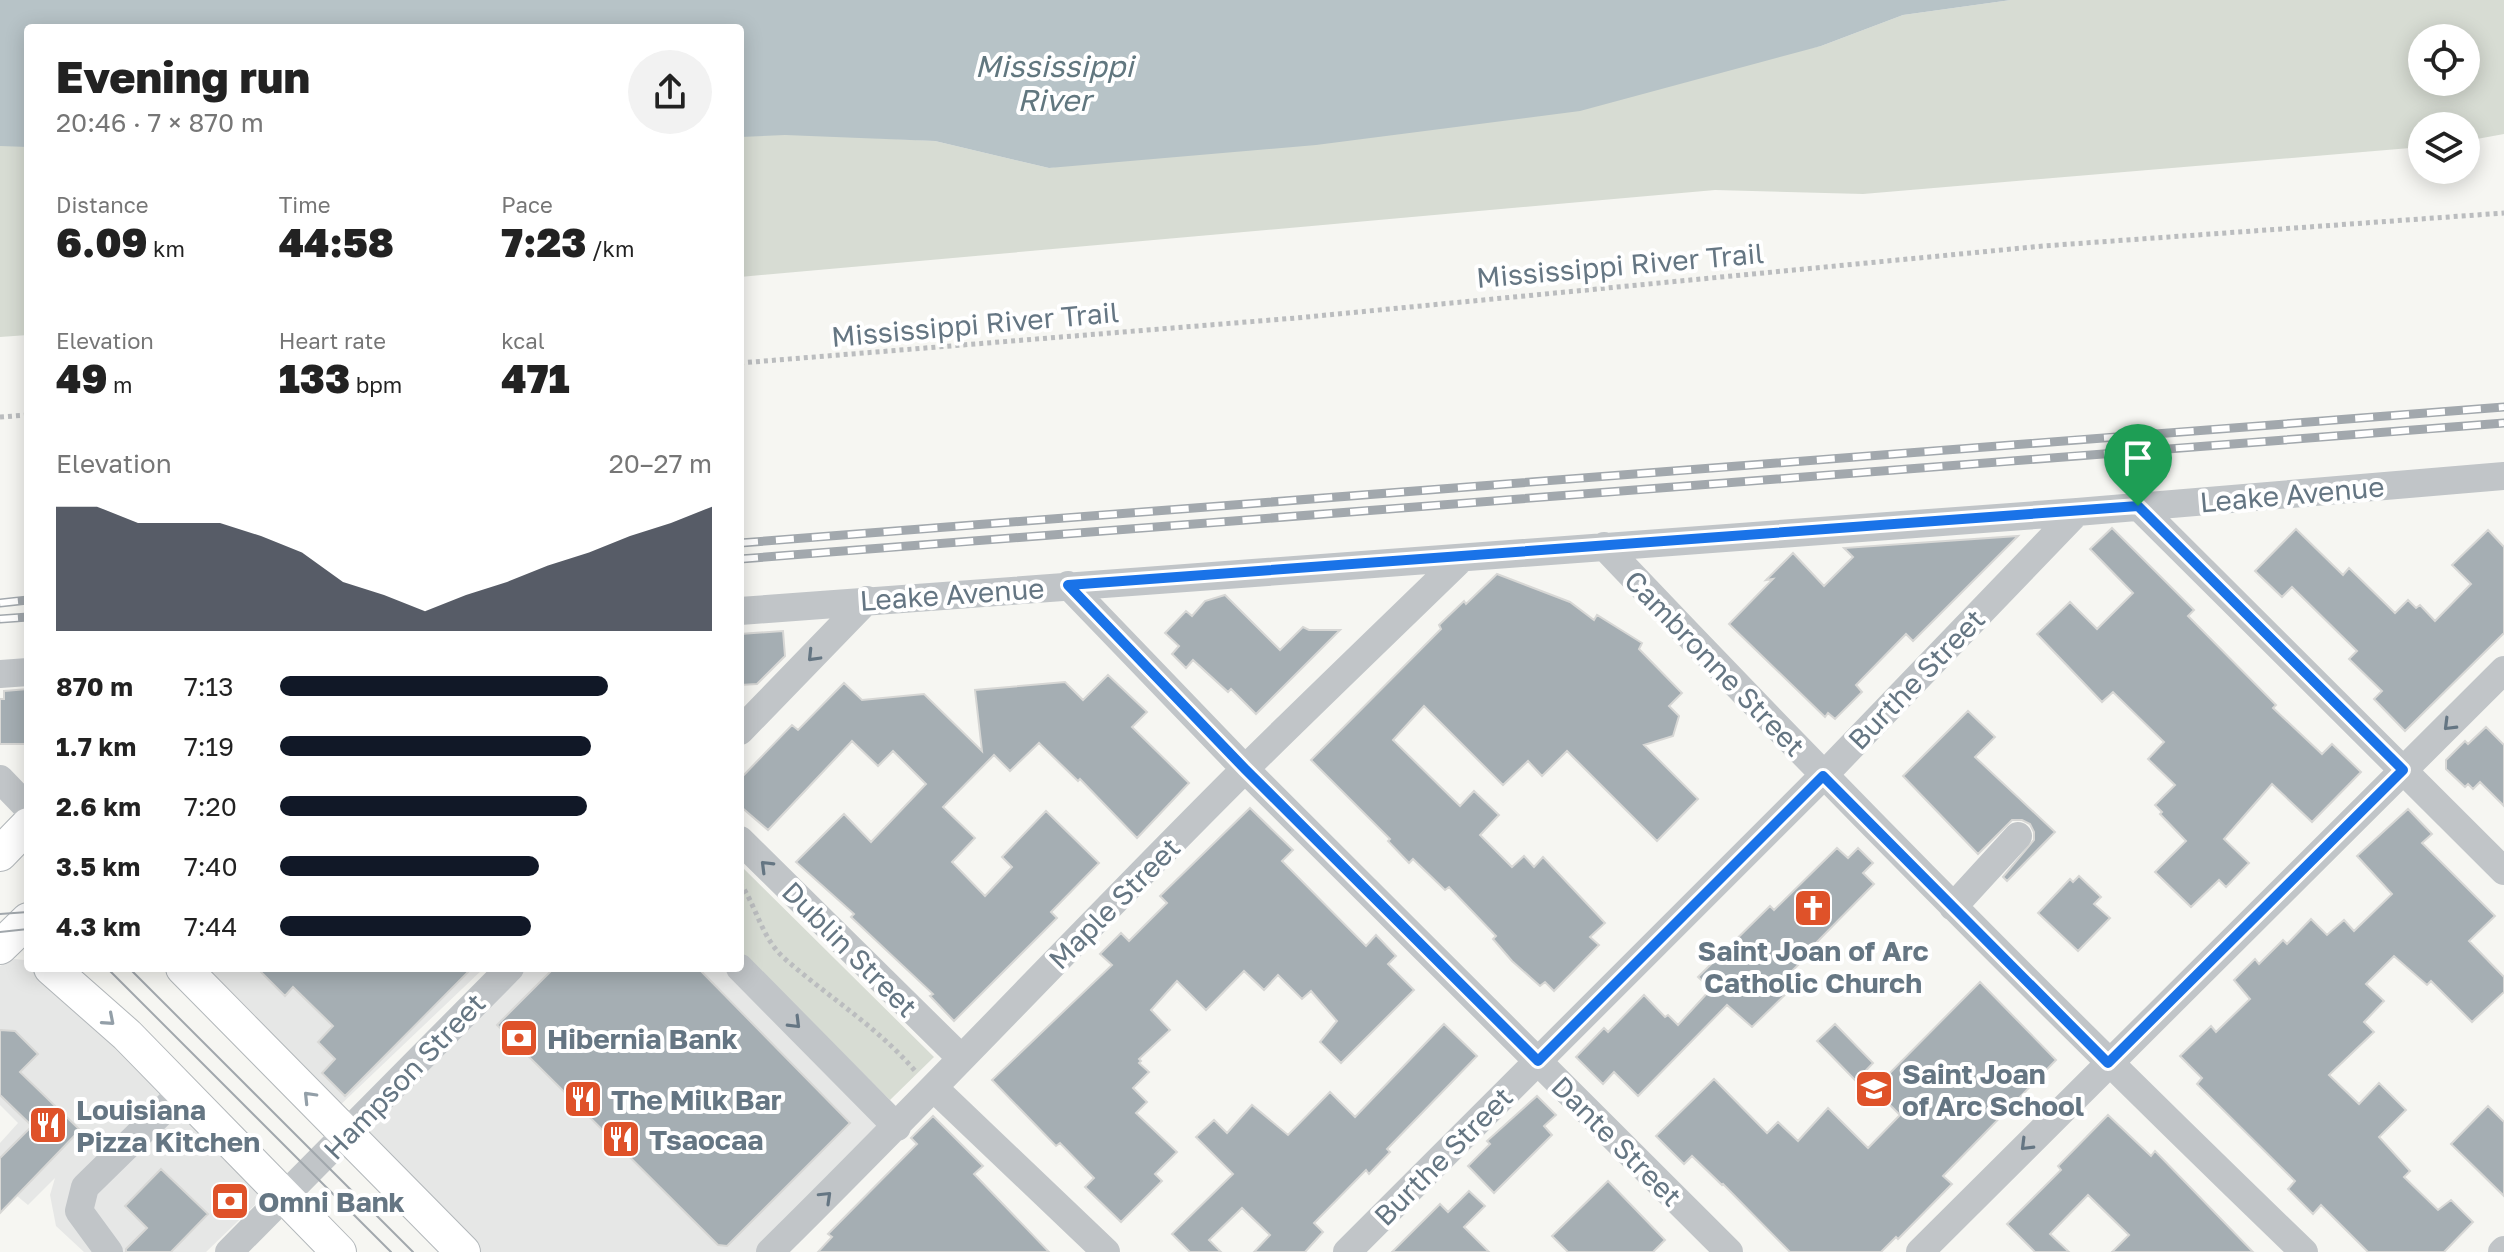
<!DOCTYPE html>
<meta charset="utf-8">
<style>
body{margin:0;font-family:"Golos Text",sans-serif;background:#f2f2f2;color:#222;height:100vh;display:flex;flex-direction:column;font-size:30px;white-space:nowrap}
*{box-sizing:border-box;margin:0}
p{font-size:26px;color:#767676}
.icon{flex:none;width:44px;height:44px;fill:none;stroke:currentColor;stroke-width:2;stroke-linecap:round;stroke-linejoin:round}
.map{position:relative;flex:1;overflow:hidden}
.details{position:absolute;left:24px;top:24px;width:720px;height:948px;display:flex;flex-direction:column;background:#fff;border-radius:8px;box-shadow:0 4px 20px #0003}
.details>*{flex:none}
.fabs{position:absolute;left:2408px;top:24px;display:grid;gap:16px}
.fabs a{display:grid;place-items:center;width:72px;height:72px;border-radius:50%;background:#fff;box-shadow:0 4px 20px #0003;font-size:40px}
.pin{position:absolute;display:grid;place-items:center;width:68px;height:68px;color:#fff;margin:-82px -34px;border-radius:50% 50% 50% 0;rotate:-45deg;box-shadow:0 0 8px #0007}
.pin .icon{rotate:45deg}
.round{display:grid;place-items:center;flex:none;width:84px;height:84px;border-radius:42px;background:#f2f2f2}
.summary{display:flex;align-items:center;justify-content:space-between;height:136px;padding:0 32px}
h1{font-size:44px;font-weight:800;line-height:60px}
.figures{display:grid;grid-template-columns:repeat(3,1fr);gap:12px;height:136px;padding:8px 32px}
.figures div{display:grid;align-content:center}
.figures b{font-size:40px;font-weight:800}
.figures small{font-size:22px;font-weight:400}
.figures p{font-size:22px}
.chart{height:224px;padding:16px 32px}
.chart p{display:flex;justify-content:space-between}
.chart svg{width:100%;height:144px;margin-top:8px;fill:#111827;opacity:.7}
ul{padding:0 32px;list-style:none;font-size:26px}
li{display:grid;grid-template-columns:128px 96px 1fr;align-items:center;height:60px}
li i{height:20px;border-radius:10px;background:#111827}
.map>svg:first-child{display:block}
.built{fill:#e6e7e6}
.green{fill:#d7dcd3;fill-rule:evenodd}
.water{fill:#b7c3c7}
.building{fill:#a5aeb3;stroke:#d7d7d5;stroke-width:2}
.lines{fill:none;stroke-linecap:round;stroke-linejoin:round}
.major-casing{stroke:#b2b7ba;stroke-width:36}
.path{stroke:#bbbdbf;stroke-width:5;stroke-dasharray:4 4;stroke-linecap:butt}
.minor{stroke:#c1c5c8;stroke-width:28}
.major{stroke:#fff;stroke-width:34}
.tram{stroke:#a2a8ad;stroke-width:2}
.rail-casing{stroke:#a2a8ad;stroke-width:9}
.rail{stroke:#fff;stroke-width:6;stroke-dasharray:18;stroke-linecap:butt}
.oneway{stroke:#657683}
.oneway2{stroke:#939fa8}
.route-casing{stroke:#fff;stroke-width:16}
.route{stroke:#1a73e8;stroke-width:10}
.labels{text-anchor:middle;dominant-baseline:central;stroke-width:8;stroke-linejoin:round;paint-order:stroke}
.street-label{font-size:28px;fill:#657683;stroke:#fff}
.poi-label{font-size:28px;font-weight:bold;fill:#657683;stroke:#fff;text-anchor:start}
.water-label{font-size:30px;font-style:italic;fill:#61777f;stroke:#fff}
</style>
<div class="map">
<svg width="2504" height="1252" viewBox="0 0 2504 1252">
<rect width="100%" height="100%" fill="#f6f6f2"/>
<path class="built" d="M14,959L25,960L28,962V968H35L267,1193L206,1252H84L56,1226L50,1195L55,1178L28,1205L0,1182V1143L18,1123L0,1105V966Z
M193,968H484L335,1110Z
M514,968H737L903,1116L774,1252H463L346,1135Z"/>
<path class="green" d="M2011,0H2504V134L2466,141V126H2422V147L1863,194L1715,190L740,277V131L935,141L1049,168L1764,58L1821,46L1903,15ZM2422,38H2466V82H2422Z
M0,122L28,126V335L0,337Z
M740,865L934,1057L890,1100L740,951Z"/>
<path class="water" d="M0,0H2011L1903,15L1821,46L1580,111L1316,145L1049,168L935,141L785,135L740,137V28H28V147L0,146Z"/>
<path class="building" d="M2112,528L2194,610L2188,616L2276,705L2273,708L2322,754L2332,744L2361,772L2312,822L2272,784L2224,839L2249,863L2226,887L2219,880L2191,907L2155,872L2186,841L2160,814L2162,812L2155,805L2175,785L2148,759L2164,742L2113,692L2102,702L2037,634L2070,602L2097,629L2133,593L2090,549Z
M2296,529L2343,575L2349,568L2395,613L2408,600L2416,608L2420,605L2435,621L2471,584L2452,565L2488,530L2504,547V633L2405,731L2374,699L2382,691L2349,659L2357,651L2292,587L2282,597L2255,571Z
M2018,536L1913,641L1906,634L1856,685L1862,692L1835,719L1828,713L1825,717L1729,624L1773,579L1766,580L1793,553L1824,586L1853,557L1844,548Z
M1497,574L1570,602L1594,620L1597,615L1642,643L1639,649L1682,693L1669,706L1679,716L1673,736L1644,745L1698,799L1657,841L1567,751L1542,776L1528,761L1503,785L1424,706L1393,740L1460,806L1474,791L1499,815L1480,835L1512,867L1524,856L1534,867L1543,857L1605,923L1590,937L1599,945L1554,991L1545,982L1540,986L1512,961L1493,939L1496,936L1449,887L1445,890L1413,859L1409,863L1388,841L1390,839L1311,760L1441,629L1439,625L1464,601L1466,604Z
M1225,595L1280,650L1303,627L1309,630H1340L1256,714L1231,689L1228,692L1193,660L1186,668L1172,654L1179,646L1165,633L1186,611L1192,616L1205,601Z
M783,631L785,656L757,684L740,685V634Z
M1108,675L1147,712L1132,727L1189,783L1137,838L1080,779L1078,781L1039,743L1010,771L994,755L943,807L975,838L952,862L985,896L1012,867L1002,857L1046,811L1099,863L1051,912L1057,918L954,1021L930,996L933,994L851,917L854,914L796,862L844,814L871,842L926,784L893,751L878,766L852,741L768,830L740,806V779L792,725L798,730L844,683L862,700L924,694L982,751L975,690L1065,682L1083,700Z
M28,689V744H0V699H4V691Z
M1968,711L1995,737L1975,757L2055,832L2007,881L2003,877L2034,840V832L2030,824L2022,820H2012L1978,854L1903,776Z
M2486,727L2504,745V806L2480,782L2473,789L2468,784L2465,787L2446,769V760L2465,741L2468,744Z
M1250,808L1293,850L1282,861L1366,946L1376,935L1396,956L1388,964L1414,990L1341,1063L1320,1042L1337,1021L1311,991L1302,999L1278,975L1264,990L1244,971L1206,1010L1177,981L1151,1010L1170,1030L1139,1059L1141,1061L1139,1063L1149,1072L1133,1088L1147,1102L1136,1113L1177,1152L1155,1174L1162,1181L1121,1222L1085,1187L1094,1178L1060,1143L1056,1146L992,1080L1112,965L1100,954L1121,933L1129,941L1167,903L1160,896Z
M2408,809L2432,834L2422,843L2495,916L2469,941L2504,977V992L2472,1022L2431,981L2427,985L2394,956L2366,984L2384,1001L2364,1022L2374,1032L2329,1075L2359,1104L2379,1083L2406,1110L2379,1137L2410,1171L2404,1177L2438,1210L2451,1200L2473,1222L2444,1252H2368L2321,1205L2313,1214L2288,1189L2295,1181L2197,1084L2202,1078L2180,1056L2211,1026L2216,1032L2250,999L2234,980L2255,959L2259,964L2283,940L2287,944L2311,919L2327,935L2344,920L2354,931L2392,894L2357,856Z
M1837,848L1848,858L1858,848L1873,863L1863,873L1874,884L1812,947L1814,949L1792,971L1801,979L1752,1027L1727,1005L1638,1096L1614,1072L1603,1084L1576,1057L1604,1028L1608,1032L1644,995L1665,1017L1668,1015L1678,1025L1711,989L1698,977L1770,906L1774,910Z
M2079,876L2101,897L2094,904L2110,918L2078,951L2038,913L2070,879L2073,882Z
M257,968H472L345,1096L322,1073L335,1059L318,1042L333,1026L293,987L285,996Z
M554,968H698L850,1123L727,1246L718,1245L497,1025Z
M1980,982L2056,1060L1943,1176L1952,1184L1898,1239L1896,1237L1881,1252H1790L1723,1184L1722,1185L1692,1156L1684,1164L1656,1136L1714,1079L1767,1133L1778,1122L1798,1141L1828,1108L1868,1148L1900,1115L1874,1089Z
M1444,1024L1477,1056L1387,1149L1390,1152L1369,1174L1366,1170L1314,1223L1323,1232L1305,1252H1254L1270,1235L1242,1208L1209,1240L1221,1252H1190L1172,1234L1233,1174L1196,1137L1214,1120L1227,1133L1252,1105L1288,1135L1330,1092L1355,1117Z
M1835,1024L1873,1063L1856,1081L1817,1041Z
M0,1030L15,1031L38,1054L20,1072L80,1130L0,1213V1158L32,1126L0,1095Z
M1537,1096L1556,1115L1544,1126L1552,1135L1494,1193L1468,1166L1490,1144L1487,1141Z
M2488,1106L2504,1122V1196L2451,1144Z
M2108,1115L2151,1156L2155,1151L2253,1252H2112L2129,1235L2088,1195L2050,1234L2069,1252H2035L2007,1224L2061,1170L2058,1166Z
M933,1116L983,1166L974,1174L1049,1252H818L832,1237L828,1234L917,1144L911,1138Z
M161,1169L208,1214L171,1252H126V1249L147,1228L125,1206Z
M1608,1181L1665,1240L1653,1252H1568L1552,1236Z
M1469,1191L1485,1206L1464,1227L1489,1252H1392L1440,1204L1448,1212Z"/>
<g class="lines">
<g class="major-casing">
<path id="major" d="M0,854L28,825
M0,947L28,920
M51,968L127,1035L339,1252
M183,968L463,1252"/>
</g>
<path class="path" d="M740,363L1296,318L2043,246L2504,213
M0,417L28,415
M740,883C757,907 761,937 784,958C828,997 878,1027 916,1072"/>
<path class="minor" d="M2138,506L2504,871
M1604,546C1832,786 2065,1022 2304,1252
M1068,585L1245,769L1729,1252
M740,611L2077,512L2504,476
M0,674L28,672
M740,731L867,600
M0,779L28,808
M740,840L961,1058
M1953,907L2018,836
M740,968L897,1127
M934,1088L1106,1252
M109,1252L79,1211L85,1187L182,1092
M229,1252L510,968
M770,1252C931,1094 1085,928 1245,769C1317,698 1390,628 1462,558
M1347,1252L1823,776L2077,512
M1920,1252L2504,670
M2502,1252L2504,1250"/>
<use href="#major" class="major"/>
<path class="tram" d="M0,914L28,912
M0,932L28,929
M107,968L391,1252
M129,968L413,1252"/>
<g class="rail-casing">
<path id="rail" d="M740,543L2504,407
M740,559L2504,423
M0,603L28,600
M0,619L28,617"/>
</g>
<use href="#rail" class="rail"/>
</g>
<defs><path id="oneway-chevron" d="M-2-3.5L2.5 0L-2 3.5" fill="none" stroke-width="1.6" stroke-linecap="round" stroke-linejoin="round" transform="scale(2)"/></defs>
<g class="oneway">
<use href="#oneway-chevron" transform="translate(813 656) rotate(134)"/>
<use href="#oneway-chevron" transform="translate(2449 725) rotate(135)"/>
<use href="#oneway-chevron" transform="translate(766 866) rotate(-135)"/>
<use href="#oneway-chevron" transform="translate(795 1023) rotate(45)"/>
<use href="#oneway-chevron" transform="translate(2026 1145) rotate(135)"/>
<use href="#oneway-chevron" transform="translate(826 1197) rotate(-44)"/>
</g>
<g class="oneway2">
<use href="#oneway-chevron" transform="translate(109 1020) rotate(41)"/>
<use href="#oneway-chevron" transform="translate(309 1097) rotate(-134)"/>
</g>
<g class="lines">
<g class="route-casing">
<path id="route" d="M2138,506L2403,770L2108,1063L1823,776L1538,1061L1245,769L1068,585Z"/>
</g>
<use href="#route" class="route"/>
</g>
<defs>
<g id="church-square" transform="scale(2)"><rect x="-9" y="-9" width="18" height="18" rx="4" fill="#df5229" stroke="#fff"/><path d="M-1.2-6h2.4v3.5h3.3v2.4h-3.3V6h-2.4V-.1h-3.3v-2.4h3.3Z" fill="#fff"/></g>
<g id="bank-square" transform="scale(2)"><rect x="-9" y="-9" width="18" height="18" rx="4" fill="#df5229" stroke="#fff"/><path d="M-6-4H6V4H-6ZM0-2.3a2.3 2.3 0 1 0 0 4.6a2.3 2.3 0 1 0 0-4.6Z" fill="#fff"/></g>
<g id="school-square" transform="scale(2)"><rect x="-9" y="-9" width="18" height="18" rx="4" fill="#df5229" stroke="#fff"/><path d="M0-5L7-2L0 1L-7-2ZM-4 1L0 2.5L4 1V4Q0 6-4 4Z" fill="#fff"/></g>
<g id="restaurant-square" transform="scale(2)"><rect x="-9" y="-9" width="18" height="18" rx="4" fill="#df5229" stroke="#fff"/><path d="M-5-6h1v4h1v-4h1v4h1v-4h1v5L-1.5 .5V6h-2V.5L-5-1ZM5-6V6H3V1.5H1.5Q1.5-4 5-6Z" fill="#fff"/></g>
</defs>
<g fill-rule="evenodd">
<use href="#church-square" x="1813" y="908"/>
<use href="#bank-square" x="519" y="1038"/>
<use href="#school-square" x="1874" y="1089"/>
<use href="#restaurant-square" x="583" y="1099"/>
<use href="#restaurant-square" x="48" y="1125"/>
<use href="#restaurant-square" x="621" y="1139"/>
<use href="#bank-square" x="230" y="1201"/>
</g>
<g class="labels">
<g class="street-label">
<text transform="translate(1620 265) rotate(-5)">Mississippi River Trail</text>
<text transform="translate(975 324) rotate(-5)">Mississippi River Trail</text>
<text transform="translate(2292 494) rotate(-5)">Leake Avenue</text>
<text transform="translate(952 594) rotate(-4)">Leake Avenue</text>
<text transform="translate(1715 663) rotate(46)">Cambronne Street</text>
<text transform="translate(1916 679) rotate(-46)">Burthe Street</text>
<text transform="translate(1114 903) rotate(-45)">Maple Street</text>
<text transform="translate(850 949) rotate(45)">Dublin Street</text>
<text transform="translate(404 1076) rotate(-46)">Hampson Street</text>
<text transform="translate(1617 1141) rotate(45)">Dante Street</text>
<text transform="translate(1443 1156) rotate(-45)">Burthe Street</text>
</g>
<g class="poi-label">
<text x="1813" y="950" text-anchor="middle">Saint Joan of Arc<tspan x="1813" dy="32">Catholic Church</tspan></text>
<text x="547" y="1038">Hibernia Bank</text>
<text x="1902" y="1073">Saint Joan<tspan x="1902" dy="32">of Arc School</tspan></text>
<text x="611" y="1099">The Milk Bar</text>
<text x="76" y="1109">Louisiana<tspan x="76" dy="32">Pizza Kitchen</tspan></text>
<text x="649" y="1139">Tsaocaa</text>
<text x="258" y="1201">Omni Bank</text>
</g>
<g class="water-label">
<text x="1054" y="66">Mississippi<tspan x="1054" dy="34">River</tspan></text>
</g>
</g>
</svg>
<div class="fabs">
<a><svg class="icon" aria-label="locate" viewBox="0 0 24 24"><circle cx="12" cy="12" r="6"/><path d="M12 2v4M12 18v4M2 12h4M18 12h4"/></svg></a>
<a><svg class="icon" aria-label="layers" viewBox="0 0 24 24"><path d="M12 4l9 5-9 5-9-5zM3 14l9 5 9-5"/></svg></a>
</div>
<div class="pin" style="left:2138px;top:506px;background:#1e9e55"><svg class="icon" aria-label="arrive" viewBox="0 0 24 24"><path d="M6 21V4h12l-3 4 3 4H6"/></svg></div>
<section class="details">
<div class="summary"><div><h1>Evening run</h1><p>20:46 · 7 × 870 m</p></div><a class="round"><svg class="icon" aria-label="share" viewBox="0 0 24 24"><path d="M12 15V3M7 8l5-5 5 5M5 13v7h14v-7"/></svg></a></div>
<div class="figures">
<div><p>Distance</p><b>6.09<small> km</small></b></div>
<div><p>Time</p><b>44:58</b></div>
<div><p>Pace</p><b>7:23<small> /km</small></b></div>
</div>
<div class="figures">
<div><p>Elevation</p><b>49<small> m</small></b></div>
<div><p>Heart rate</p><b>133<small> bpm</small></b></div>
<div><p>kcal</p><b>471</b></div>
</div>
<div class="chart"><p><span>Elevation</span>20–27 m</p>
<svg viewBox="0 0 160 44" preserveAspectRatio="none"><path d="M0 44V6L10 6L20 11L30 11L40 11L50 15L60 20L70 29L80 33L90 38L100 33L110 29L120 24L130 20L140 15L150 11L160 6V44z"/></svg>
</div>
<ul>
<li><b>870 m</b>7:13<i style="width:76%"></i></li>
<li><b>1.7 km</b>7:19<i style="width:72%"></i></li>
<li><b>2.6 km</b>7:20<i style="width:71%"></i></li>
<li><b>3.5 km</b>7:40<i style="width:60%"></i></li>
<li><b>4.3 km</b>7:44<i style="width:58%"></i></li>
</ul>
</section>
</div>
